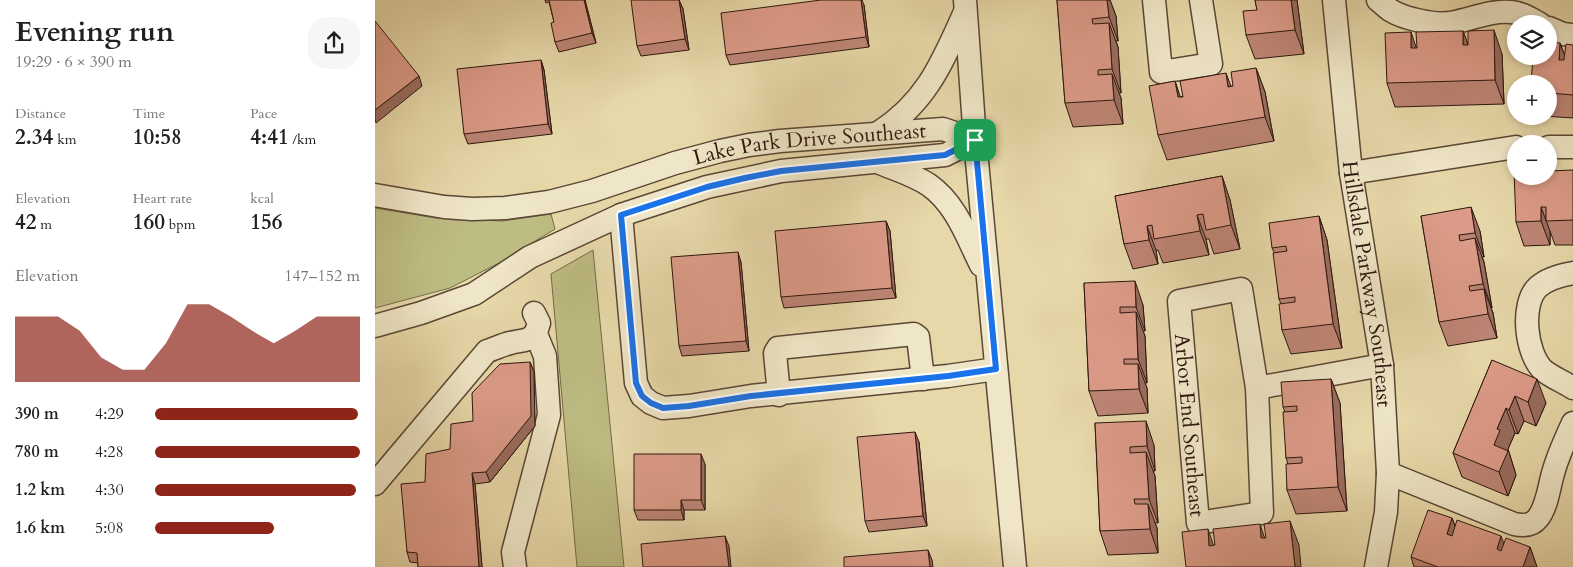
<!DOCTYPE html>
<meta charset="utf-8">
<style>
body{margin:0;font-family:Cardo,serif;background:#f6f6f6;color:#202124;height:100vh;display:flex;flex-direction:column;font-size:19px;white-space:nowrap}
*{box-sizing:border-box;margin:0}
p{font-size:16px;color:#757577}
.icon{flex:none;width:28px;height:28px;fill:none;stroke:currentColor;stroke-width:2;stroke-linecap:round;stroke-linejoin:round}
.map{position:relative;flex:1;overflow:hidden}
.drawer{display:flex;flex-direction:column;background:#fff;width:375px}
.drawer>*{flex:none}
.buttons{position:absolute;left:1132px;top:15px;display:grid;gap:10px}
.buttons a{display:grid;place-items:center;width:50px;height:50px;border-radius:50%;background:#fff;box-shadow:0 2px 8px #0003;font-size:25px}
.pin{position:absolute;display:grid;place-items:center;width:42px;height:42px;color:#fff;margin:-21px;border-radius:10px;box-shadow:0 2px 8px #0006}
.round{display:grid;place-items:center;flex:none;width:52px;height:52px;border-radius:20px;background:#f6f6f6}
.summary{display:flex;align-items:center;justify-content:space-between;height:85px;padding:0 15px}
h1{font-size:28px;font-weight:700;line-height:38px}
.figures{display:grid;grid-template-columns:repeat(3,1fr);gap:8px;height:85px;padding:5px 15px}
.figures div{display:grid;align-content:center}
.figures b{font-size:21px;font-weight:700}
.figures small{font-size:14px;font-weight:400}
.figures p{font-size:14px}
.chart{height:140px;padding:10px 15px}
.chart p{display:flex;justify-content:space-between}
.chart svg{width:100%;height:90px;margin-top:5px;fill:#8f2418;opacity:.7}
ul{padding:0 15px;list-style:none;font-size:16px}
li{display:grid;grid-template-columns:80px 60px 1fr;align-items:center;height:38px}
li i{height:12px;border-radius:6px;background:#8f2418}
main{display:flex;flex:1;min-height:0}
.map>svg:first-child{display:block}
.green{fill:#bdbc83;stroke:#746a48}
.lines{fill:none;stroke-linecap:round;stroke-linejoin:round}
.minor-casing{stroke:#5b4735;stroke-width:25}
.minor{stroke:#efe6c7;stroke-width:22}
.wall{fill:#bd8575;stroke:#2c170e}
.shaded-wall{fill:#9a6c5f;stroke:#2c170e}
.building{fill:#dc9b88;stroke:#2c170e}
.route-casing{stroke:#fff;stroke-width:10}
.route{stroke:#1a73e8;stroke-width:6}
.labels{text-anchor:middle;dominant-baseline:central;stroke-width:4.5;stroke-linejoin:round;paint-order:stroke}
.street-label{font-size:21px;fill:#2c170e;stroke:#efe6c7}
</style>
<main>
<section class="drawer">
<div class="summary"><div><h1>Evening run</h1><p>19:29 · 6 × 390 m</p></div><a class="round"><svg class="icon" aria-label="share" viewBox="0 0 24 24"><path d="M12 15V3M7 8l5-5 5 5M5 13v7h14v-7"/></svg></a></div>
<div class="figures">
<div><p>Distance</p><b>2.34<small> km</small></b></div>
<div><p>Time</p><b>10:58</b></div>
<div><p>Pace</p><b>4:41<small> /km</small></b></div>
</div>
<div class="figures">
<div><p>Elevation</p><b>42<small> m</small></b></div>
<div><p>Heart rate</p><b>160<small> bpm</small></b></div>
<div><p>kcal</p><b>156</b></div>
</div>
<div class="chart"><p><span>Elevation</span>147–152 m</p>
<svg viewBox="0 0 160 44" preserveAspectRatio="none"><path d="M0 44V12L10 12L20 12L30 19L40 32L50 38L60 38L70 25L80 6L90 6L100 12L110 19L120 25L130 19L140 12L150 12L160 12V44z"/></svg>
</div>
<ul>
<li><b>390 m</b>4:29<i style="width:99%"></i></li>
<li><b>780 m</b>4:28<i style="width:100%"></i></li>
<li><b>1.2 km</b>4:30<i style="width:98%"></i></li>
<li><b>1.6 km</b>5:08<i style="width:58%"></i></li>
</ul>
</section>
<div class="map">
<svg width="1198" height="567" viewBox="0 0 1198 567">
<rect width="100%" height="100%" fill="#e7d8a9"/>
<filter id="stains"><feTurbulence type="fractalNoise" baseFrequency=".004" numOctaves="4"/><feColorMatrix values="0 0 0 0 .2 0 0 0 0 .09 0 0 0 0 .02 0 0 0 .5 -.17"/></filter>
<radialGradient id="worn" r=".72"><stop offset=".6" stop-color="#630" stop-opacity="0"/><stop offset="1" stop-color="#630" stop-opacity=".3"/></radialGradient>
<path class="green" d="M0,208L61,218L127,221L176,214L180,229L124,263L75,288L0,308Z
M218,250L249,567H202L176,274Z"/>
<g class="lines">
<g class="minor-casing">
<g id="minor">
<path d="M590,0L600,140L640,567"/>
<path d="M779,0L786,72L836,64L826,0"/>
<path id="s1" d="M959,0L976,173L1007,365L1013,473L1011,512L1001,567"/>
<path d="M1003,0C1007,3 1011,7 1015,10C1029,19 1059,25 1075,23C1095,20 1115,10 1136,12C1147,13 1156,19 1165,24"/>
<path d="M1174,28L1188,34L1198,35"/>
<path d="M503,133C551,103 567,63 589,14"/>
<path d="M1174,147H1198"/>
<path d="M505,163C522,170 539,175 554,185C581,204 592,237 606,265"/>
<path d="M976,173L1141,147"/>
<path id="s2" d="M0,195L69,207L97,209L130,208L174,202L217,191L300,163L345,151L374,145L405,141L568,129L600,140"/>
<path d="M246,215L261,383L267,396L276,403L288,408L314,406L376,396L573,376L621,369"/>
<path d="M1198,273C1186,275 1172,279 1163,287C1145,304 1151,354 1168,370C1176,377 1189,382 1198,388"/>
<path d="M0,326L46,313L99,294L155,257L246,215L332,187L406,171L570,155L600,140"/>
<path id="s3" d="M882,388L866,289L804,301L823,523L887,513L882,388L1007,365"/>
<path d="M404,395L400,353L403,348L539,334L543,337L548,379"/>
<path d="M1013,473L1139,524C1148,526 1157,526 1163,518C1173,505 1174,485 1179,470C1184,453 1191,438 1198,423"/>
<path d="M0,484L112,351C119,349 127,345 135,343C152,339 159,342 164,323L159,313"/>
<path d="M140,567L138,552L174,415L170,356L161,334"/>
</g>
</g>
<use href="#minor" class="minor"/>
</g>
<path class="wall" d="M170,0H210L221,43L184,52L180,42L179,22L174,2L171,3Z
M304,0L308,9L314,50L266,56L262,46Z
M682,0H735L741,16L743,41H741L743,47L746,93H744L746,98L748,124L698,127L690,103Z
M880,0H922L929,54L880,59L871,35L882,10Z
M489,5L494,47L355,65L351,55Z
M1088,31L1093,45L1127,54L1129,104L1020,107L1012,83L1042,48Z
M1185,43L1190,56L1198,45V118L1168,116H1174V84Z
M166,60L169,70L177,134L93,144L89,134Z
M881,68L890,92L899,141L792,160L783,135L800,81L805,97L858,86Z
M1198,170V245H1180L1175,231V245L1149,246L1141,222Z
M847,176L855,200L865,249L839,254L834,239H831L834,255L788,263L783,250H781L783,264L758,269L749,244L740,196Z
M944,216L952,240L967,348L916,354L907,330L906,304L904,299L899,252L897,248Z
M1046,216L1105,231L1109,257H1107L1109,262L1117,308H1116L1118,313L1122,338L1073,346L1064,322Z
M511,221L515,231L521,298L409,308L406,297Z
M366,262L374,351L307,356L304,346Z
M709,283L768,305L770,331H768L770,336L772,383H770L772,388L773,413L723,416L714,391Z
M1117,360L1171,403L1161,426L1149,421L1143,434L1140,433L1133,449L1141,475L1133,496L1087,477L1078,453Z
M155,362L159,372L160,426L115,482L100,484L107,567H43V563L35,562L32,552L50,482L75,449L98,421Z
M956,379L965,403L972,511L921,514L912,490L913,464L911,458L910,412L908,407Z
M720,423L779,445L780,471H778L780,476L783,523H780L782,528L783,553L733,555L725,531Z
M544,442L552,526L494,532L490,521Z
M330,464V510H309V520H263L259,510Z
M1077,518L1080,526L1129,543L1155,547L1162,567H1039L1036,557Z"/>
<path class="shaded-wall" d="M209,0H210L221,43L217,33Z
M304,0L308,9L314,50L310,39Z
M486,0H487L489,5L494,47L491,37Z
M732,0H735L741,16L743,41L734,17Z
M916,0H922L929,54L920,30Z
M734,23L743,47L746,93L737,69Z
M1119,30L1127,54L1129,104L1120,80Z
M1088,31L1097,55L1088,45Z
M1036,32L1044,56L1036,48Z
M1185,43L1194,67L1184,60Z
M166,60L169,70L177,134L173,124Z
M881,68L890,92L899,141L890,117Z
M851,73L860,97L853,87Z
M737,74L746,98L748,124L739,100Z
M44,76L47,86L1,123L0,119V110Z
M800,81L808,105L803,97Z
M847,176L855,200L865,249L856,225Z
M1096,207L1105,231L1109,257L1100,233Z
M1166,207L1175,231V245L1166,221Z
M822,215L831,239L834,255L825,231Z
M944,216L952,240L967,348L958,324Z
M511,221L515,231L521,298L517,288Z
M772,226L781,250L783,264L774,240Z
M1100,238L1109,262L1117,308L1108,284Z
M363,252L366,262L374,351L371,341Z
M760,281L768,305L770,331L761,307Z
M1109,289L1118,313L1122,338L1113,314Z
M761,312L770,336L772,383L763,359Z
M155,362L159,372L160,426L115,482L111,472Z
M763,364L772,388L773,413L764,389Z
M956,379L965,403L972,511L963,487Z
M1162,379L1171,403L1161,426L1153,402Z
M1140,396L1149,421L1143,434L1134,410Z
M1131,408L1140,433L1133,449L1141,475L1133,496L1124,472L1119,445L1122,429Z
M771,421L779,445L780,471L772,446Z
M540,432L544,442L552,526L548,516Z
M771,452L780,476L783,523L774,499Z
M326,454L330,464V510L326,500Z
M97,473L100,484L107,567H104Z
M306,500L309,510V520L306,510Z
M773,504L782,528L783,553L775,529Z
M1077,518L1086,542L1072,534Z
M915,521L924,545L926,567H920Z
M885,524L893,548L886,538Z
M833,529L841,553L834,546Z
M350,536L354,546L356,567H354Z
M1126,536L1135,560L1122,549Z
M1155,547L1162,567H1148Z
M553,550L557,560L558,567H555Z"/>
<path class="building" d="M174,0H209L217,33L180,42L176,23L179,22Z
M256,0H304L310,39L262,46Z
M446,0H486L491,37L351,55L346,13Z
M682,0H732L734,17L717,19L718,24L734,23L737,69L723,70V75L737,74L739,100L690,103Z
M880,0H916L920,30L871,35L868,11L882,10Z
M0,21L44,76L0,110Z
M1119,30L1120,80L1012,83L1010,33L1036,32V48H1042L1041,32L1088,31V45H1093V31Z
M1174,42L1185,43L1184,60H1189L1191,44L1198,45V95L1174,93V84H1156L1158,56H1174Z
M166,60L173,124L89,134L82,69Z
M881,68L890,117L783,135L774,86L800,81L803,97H808L805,81L851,73L853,87L858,86L856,72Z
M1198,170V220L1171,221V207H1166V221L1141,222L1139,172H1141V176H1174V171Z
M847,176L856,225L831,230L828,214L822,215L825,231L779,239L777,225L772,226L774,240L749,244L740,196Z
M1096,207L1100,233L1084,235L1085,241L1100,238L1108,284L1094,286L1095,291L1109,289L1113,314L1064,322L1046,216Z
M944,216L958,324L907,330L904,304L920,302V297L904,299L898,253L912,251L911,246L897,248L894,223Z
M511,221L517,288L406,297L400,231Z
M363,252L371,341L304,346L296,257Z
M760,281L761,307H745V313L761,312L763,359H749V364H763L764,389L714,391L709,283Z
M1117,360L1162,379L1153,402L1140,396L1134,410L1131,408L1122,429L1125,430L1119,445L1133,451L1124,472L1078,453Z
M155,362L156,416L111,472L97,473L104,567H43L42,553L32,552L26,484L50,482L51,454L75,449L76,424L98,421L97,393L125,364Z
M956,379L963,487L912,490L911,464L927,463V457L911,458L908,412L922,411V406L908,407L906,382Z
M771,421L772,446L755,447V453L771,452L774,499H759L760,504H773L775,529L725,531L720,423Z
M540,432L548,516L490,521L482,437Z
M259,454H326V500H306V510H259Z
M1053,510L1077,518L1072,534L1077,536L1082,520L1126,536L1122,549L1126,551L1131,538L1155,547L1148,567H1063L1036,557Z
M915,521L920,567H811L807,532L833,529L834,546L840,545L838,529L885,524L886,538H891L889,524Z
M350,536L354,567H268L266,544Z
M553,550L555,567H469V557Z"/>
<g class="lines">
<g class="route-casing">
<path id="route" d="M600,140L621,369L573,376L376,396L314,406L288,408L276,403L267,396L261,383L246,215L332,187L370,178L406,171L570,155Z"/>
</g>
<use href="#route" class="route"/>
</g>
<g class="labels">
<g class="street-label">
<text stroke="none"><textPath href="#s2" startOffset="444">Lake Park Drive Southeast</textPath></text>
<text stroke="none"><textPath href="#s1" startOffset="286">Hillsdale Parkway Southeast</textPath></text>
<text stroke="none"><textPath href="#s3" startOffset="288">Arbor End Southeast</textPath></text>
</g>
</g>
<rect width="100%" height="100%" filter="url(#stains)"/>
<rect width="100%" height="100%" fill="url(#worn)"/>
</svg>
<div class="buttons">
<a><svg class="icon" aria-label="layers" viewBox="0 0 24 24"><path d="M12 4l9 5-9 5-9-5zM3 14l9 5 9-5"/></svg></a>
<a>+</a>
<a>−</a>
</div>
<div class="pin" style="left:600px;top:140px;background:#1e9e55"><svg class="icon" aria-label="arrive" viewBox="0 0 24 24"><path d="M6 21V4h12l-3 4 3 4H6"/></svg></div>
</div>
</main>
